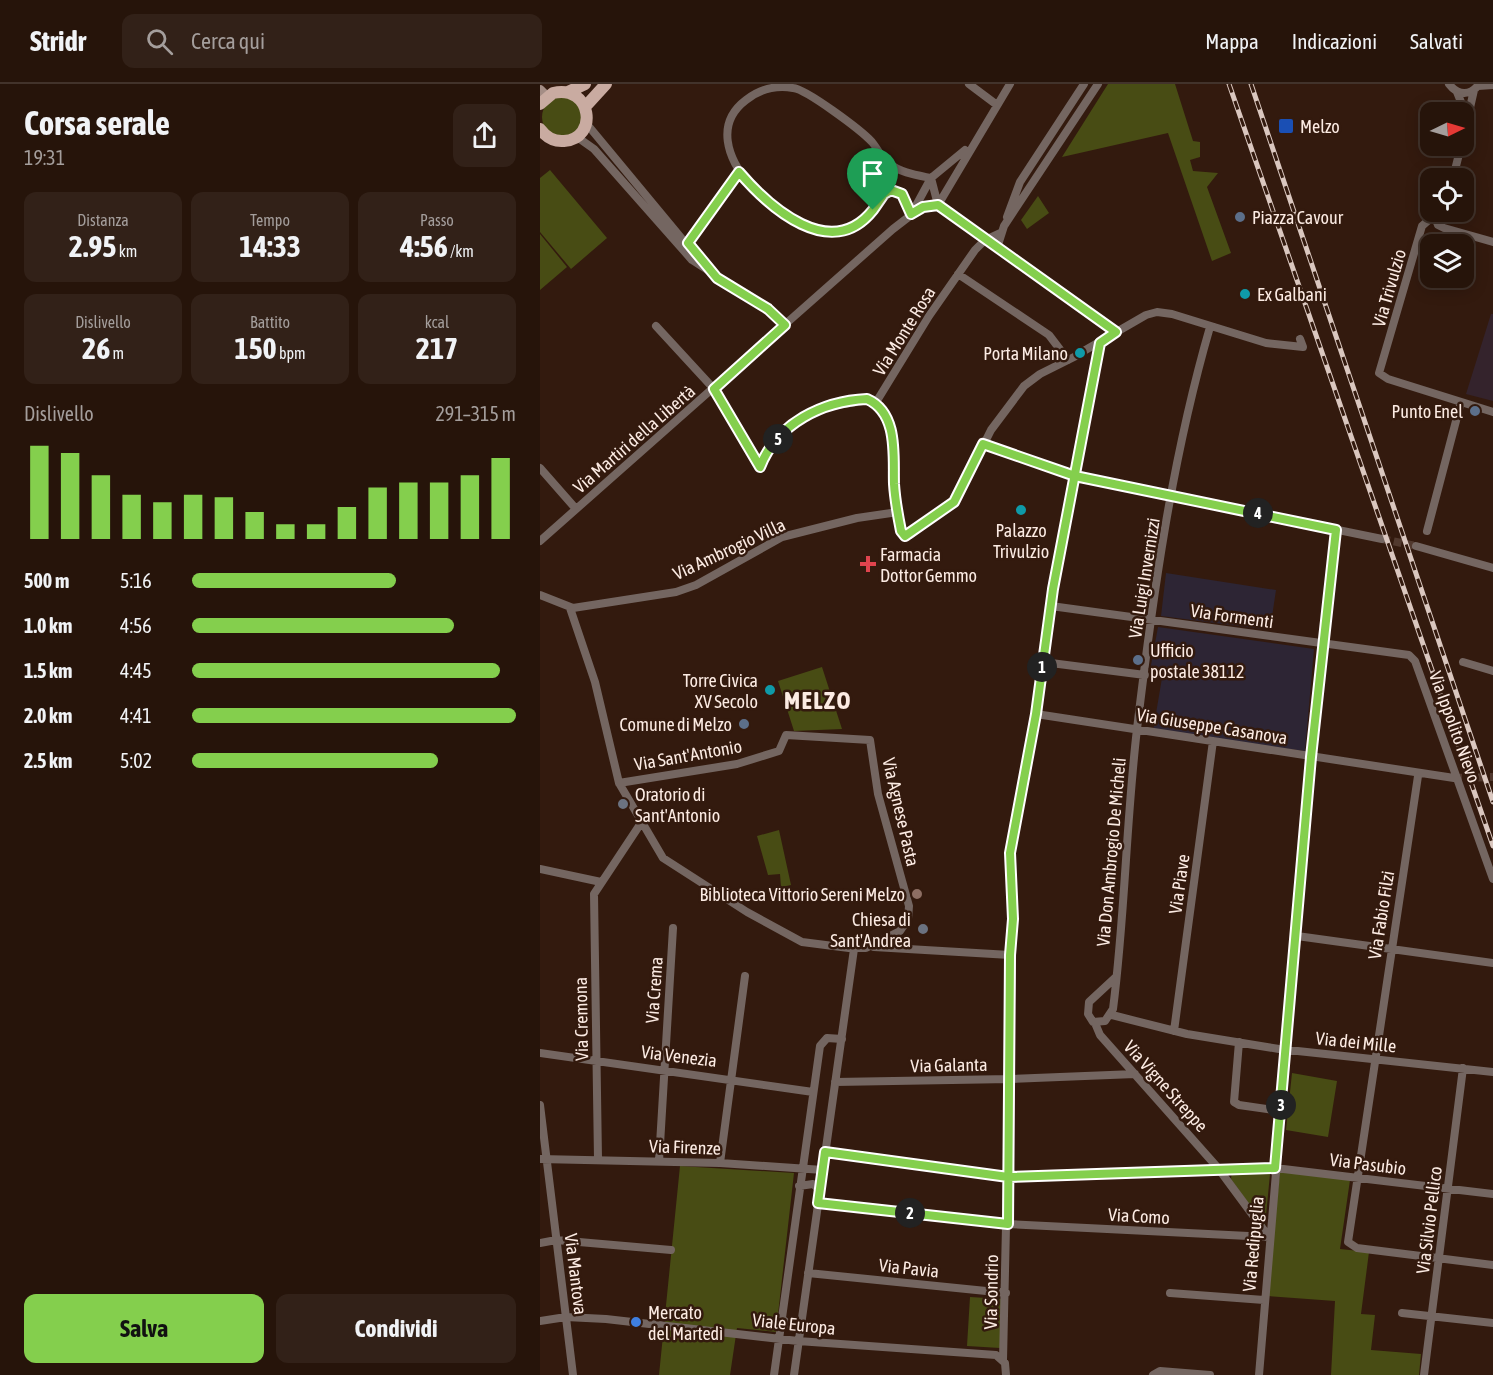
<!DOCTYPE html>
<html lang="it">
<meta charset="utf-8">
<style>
body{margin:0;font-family:"Asap Condensed",sans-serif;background:#322118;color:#f1f3f6;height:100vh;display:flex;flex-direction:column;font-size:22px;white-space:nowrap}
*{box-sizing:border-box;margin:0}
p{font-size:20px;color:#a49e9c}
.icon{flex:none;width:33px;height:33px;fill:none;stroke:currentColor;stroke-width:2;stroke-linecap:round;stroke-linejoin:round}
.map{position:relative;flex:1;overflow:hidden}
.drawer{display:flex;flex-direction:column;background:#26140a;width:540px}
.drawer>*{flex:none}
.needle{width:39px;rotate:85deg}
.fabs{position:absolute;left:880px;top:18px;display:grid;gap:12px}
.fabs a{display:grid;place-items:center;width:54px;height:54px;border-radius:12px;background:#26140a;box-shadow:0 3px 15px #0003,0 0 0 2px #42332b;font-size:30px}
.pin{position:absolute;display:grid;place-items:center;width:51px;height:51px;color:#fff;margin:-62px -26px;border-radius:50% 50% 50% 0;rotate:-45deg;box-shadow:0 0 6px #0007}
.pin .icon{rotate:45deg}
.km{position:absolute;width:30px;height:30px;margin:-15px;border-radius:50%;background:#222;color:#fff;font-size:16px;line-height:30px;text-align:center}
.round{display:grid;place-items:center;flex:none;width:63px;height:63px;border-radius:12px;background:#322118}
.summary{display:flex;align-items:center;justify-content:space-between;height:102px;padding:0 24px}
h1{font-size:33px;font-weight:700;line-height:45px}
.metrics{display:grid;grid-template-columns:repeat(3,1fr);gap:9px;height:102px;padding:6px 24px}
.metrics div{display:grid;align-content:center;border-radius:12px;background:#322118;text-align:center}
.metrics b{font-size:30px;font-weight:700}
.metrics small{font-size:16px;font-weight:400}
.metrics p{font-size:16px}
.chart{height:168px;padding:12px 24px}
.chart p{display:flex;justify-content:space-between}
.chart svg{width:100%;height:108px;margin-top:6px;stroke:#84cf4d;stroke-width:6}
.action{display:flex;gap:12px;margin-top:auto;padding:12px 24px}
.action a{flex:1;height:69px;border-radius:12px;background:#84cf4d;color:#111;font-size:24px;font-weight:700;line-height:69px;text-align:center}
.action a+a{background:#322118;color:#f1f3f6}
ul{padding:0 24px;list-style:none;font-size:20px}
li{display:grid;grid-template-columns:96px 72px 1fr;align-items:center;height:45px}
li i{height:15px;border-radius:8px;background:#84cf4d}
header{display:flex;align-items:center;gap:36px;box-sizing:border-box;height:84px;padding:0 30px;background:#26140a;border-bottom:2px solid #42332b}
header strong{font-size:28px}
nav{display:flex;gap:33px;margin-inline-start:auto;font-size:21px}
.search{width:420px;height:54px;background:#322118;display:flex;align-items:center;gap:15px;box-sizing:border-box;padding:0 21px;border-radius:12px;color:#a49e9c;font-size:22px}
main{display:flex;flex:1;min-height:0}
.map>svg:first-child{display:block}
.commercial{fill:#34232c}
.education{fill:#2d2534}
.green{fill:#484c14}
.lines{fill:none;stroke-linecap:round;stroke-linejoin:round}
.street-tunnel{stroke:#51392e;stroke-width:8;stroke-dasharray:8 4;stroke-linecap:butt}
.street{stroke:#746661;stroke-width:8}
.secondary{stroke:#a48d85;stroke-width:10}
.primary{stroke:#c9aba1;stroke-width:12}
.rail-casing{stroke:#dac7bf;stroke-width:5}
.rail{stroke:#331a0e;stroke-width:3;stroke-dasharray:9;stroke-linecap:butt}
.route-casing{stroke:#fff;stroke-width:12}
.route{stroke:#84cf4d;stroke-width:8}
.transit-dot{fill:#1a4fb4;stroke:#331a0e;stroke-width:2}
.service-dot{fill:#5c6f8a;stroke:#331a0e;stroke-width:2}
.culture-dot{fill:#0f9aa8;stroke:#331a0e;stroke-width:2}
.health-dot{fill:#e0444e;stroke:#331a0e;stroke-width:2}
.worship-dot{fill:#6b7280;stroke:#331a0e;stroke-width:2}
.education-dot{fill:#8d6e63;stroke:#331a0e;stroke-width:2}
.shop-dot{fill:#3f7fe0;stroke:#331a0e;stroke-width:2}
.labels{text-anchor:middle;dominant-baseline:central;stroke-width:5;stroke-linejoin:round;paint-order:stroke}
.poi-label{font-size:18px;fill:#fcebe3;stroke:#331a0e;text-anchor:start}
.street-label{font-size:18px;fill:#fcebe3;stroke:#331a0e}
.district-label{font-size:24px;font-weight:bold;letter-spacing:1.5px;fill:#fcebe3;stroke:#331a0e}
</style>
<header>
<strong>Stridr</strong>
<div class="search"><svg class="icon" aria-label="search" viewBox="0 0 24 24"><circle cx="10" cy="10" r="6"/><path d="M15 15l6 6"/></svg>Cerca qui</div>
<nav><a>Mappa</a><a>Indicazioni</a><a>Salvati</a></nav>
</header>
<main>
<section class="drawer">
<div class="summary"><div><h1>Corsa serale</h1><p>19:31</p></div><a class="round"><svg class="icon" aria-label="share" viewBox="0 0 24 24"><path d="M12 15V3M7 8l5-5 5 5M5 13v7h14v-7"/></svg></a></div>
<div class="metrics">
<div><p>Distanza</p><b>2.95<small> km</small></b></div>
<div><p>Tempo</p><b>14:33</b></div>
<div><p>Passo</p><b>4:56<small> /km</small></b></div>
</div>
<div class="metrics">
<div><p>Dislivello</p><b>26<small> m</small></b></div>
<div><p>Battito</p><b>150<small> bpm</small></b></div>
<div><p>kcal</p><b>217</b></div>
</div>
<div class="chart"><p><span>Dislivello</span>291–315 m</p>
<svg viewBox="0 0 160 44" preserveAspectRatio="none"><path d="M5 44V6M15 44V9M25 44V18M35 44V26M45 44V29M55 44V26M65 44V27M75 44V33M85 44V38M95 44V38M105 44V31M115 44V23M125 44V21M135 44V21M145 44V18M155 44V11"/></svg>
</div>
<ul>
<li><b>500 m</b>5:16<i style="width:63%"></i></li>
<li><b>1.0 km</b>4:56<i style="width:81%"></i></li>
<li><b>1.5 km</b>4:45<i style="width:95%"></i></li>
<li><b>2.0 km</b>4:41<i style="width:100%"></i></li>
<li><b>2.5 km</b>5:02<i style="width:76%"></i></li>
</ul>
<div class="action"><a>Salva</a><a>Condividi</a></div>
</section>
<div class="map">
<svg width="953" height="1291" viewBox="0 0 953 1291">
<rect width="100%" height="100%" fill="#331a0e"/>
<path class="commercial" d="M951,230H953V317L926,310Z"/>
<path class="education" d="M626,489L736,506L730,546L621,532Z
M618,543L774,565L765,667L613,647L622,594L609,592Z"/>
<path class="green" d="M568,0H635L653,57L660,58V73L650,76L653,87L678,89L667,103L691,169L672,177L628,49L522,73Z
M2 33a20 20 0 1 1 40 0a20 20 0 1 1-40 0Z
M10,86L67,154L31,185L0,148V94Z
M498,112L509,129L487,145L481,136Z
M0,150L27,183L0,206Z
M282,583L302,645L254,647L238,597Z
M239,746L251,801L241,803L240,790L228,791L217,752Z
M752,989L797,997L788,1053L746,1046Z
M140,1082L254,1089L236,1248L197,1244L190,1291H119Z
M692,1086L730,1090L725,1142L691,1095Z
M740,1088L810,1096L800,1165L829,1168L821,1230L835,1231L831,1266L881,1270L879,1291H791L795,1217L727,1212Z
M430,1213L463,1215L460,1264L427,1262Z"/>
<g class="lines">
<path class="street-tunnel" d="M842,455L876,462
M914,694L953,693"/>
<path class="street" d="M429,0L457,21
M909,0C918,12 931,12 939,0
M938,2L953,1
M917,8L927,33
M46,39L167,185
M924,50L934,6
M37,53L54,65L152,176L228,225L245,241
M391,94L398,121
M913,94L921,62
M398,121L470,0
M898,128L882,142L839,289L848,295L953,328
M372,129L391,94L425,66
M371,130L362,110L351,107C332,114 332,141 298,147C249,155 145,62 206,16C220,5 235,1 253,4C266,5 321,46 332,58C338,65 341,74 348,79C361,89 376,91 391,94
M467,133L480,98L544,0
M895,133L898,141L904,144L953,158
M145,162L199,88
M457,164L464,142L558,0
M418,190L509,251L528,276
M116,242L174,305L220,383
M542,268L606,231L617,228L632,230L726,259L763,263L760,255
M335,320L389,232L435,166L445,156L460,149
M443,360L535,392L842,455
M220,383L229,366L264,331L285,323L329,316C360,337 352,373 354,404C356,419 359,433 361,447L363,451H370L417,414L451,346L484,302L500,290L538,271
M0,384L36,425
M887,447L921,318
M0,457L353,145L379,125L398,121L576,248
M876,462L953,484
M0,511L33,524L136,508L156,501L242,453L317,434L358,428
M511,522L869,571L875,577L953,795
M30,524L55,598L79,699L123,774L207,828L262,858L309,864H326L360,847L368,835L369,822L338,710L330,656L246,651L239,667L197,680L79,699
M503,578L605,591
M923,578L953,587
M496,630L914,694
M878,692L808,1158L817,1164L953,1181
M0,785L61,798
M757,852L953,879
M334,863L470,871
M576,893L549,918L548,930L553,938L565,937L573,925C585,832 586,738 597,645C613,510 632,374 670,243
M572,931L647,950L739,965L953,988
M555,939L560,951L678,1084L729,1153
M634,947L673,657
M699,958L694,1018L699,1021L740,1027
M0,969L273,1008
M295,998L470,995L595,990
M0,1021L33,1291
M285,1068L468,1093L735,1084L953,1110
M0,1075L180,1079L283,1086
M58,1075L54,810L101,739
M119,1077L133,844
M180,1079L205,892
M259,1102L273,1100L280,1106
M278,1119L468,1140L729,1153
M0,1159L16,1156L131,1166
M268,1189L466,1209
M630,1209L724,1216
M862,1229L953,1239
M242,1235L251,1242L261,1239
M0,1237L26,1233L66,1235L258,1257L456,1271L465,1279L466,1291
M463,1276L473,831L471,766L496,630L514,505L560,259
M234,1291L280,962L287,954L302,955
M254,1291L314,865
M613,1291L620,1287L670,1291
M719,1291L771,673L796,446
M884,1291L923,984"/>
<path class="secondary" d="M0,6L6,12"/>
<path class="primary" d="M28,8L45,0
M0,20L13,9C52,0 59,55 24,57C13,58 6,53 0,45
M45,23L66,0"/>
<g class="rail-casing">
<path id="rail" d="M689,0L953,762
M711,0L953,718"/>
</g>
<use href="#rail" class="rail"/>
</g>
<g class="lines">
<g class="route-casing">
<path id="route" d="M333,126L344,110L351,106L362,110L371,130L383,123L398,121L576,248L560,259L513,505L496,630L470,769L473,835L470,871L468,1140L278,1119L285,1068L468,1093L735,1084L771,673L796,446L535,392L443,360L414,418L365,452L361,447C358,432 355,416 354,400C353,373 359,329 327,315C283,317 237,339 220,383L174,305L245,241L228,225L177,194L148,159L199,88C229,123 291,179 333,126"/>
</g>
<use href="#route" class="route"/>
</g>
<rect class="transit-dot" x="738" y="34" width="16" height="16" rx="3"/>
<g class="service-dot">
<circle cx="700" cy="133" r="6"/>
<circle cx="935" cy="327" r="6"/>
<circle cx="598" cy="576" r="6"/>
<circle cx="204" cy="640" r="6"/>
</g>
<g class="culture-dot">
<circle cx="705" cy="210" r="6"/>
<circle cx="540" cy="269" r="6"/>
<circle cx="481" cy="426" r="6"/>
<circle cx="230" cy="606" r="6"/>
</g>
<path class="health-dot" d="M325 471h6v6h6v6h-6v6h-6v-6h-6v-6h6z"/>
<g class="worship-dot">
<circle cx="83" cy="720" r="6"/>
<circle cx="383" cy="845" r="6"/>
</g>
<circle class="education-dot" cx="377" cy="810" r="6"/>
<circle class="shop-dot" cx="96" cy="1238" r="6"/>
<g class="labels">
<g class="poi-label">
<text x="760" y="42">Melzo</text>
<text x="712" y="133">Piazza Cavour</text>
<text x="717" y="210">Ex Galbani</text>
<text x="528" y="269" text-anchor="end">Porta Milano</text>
<text x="923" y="327" text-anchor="end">Punto Enel</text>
<text x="481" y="446" text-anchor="middle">Palazzo<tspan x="481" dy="21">Trivulzio</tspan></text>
<text x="340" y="470">Farmacia<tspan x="340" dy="21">Dottor Gemmo</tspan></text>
<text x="610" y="566">Ufficio<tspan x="610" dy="21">postale 38112</tspan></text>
<text x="218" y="596" text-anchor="end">Torre Civica<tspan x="218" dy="21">XV Secolo</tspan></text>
<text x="192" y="640" text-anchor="end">Comune di Melzo</text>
<text x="95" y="710">Oratorio di<tspan x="95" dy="21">Sant'Antonio</tspan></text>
<text x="365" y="810" text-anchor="end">Biblioteca Vittorio Sereni Melzo</text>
<text x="371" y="835" text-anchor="end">Chiesa di<tspan x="371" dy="21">Sant'Andrea</tspan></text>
<text x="108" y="1228">Mercato<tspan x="108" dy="21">del Martedì</tspan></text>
</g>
<g class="street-label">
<text transform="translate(849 204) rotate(-74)">Via Trivulzio</text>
<text transform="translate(364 247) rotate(-58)">Via Monte Rosa</text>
<text transform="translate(94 355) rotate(-41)">Via Martiri della Libertà</text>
<text transform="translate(189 465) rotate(-25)">Via Ambrogio Villa</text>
<text transform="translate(604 494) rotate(-81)">Via Luigi Invernizzi</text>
<text transform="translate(692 532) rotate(8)">Via Formenti</text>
<text transform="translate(672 642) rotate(9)">Via Giuseppe Casanova</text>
<text transform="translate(915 643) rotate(70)">Via Ippolito Nievo</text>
<text transform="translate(148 671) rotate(-10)">Via Sant'Antonio</text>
<text transform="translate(361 728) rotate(77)">Via Agnese Pasta</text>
<text transform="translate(571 768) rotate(-85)">Via Don Ambrogio De Micheli</text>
<text transform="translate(639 800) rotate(-82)">Via Piave</text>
<text transform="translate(841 831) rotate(-81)">Via Fabio Filzi</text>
<text transform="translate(114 906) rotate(-86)">Via Crema</text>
<text transform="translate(41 935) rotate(-91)">Via Cremona</text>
<text transform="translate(816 958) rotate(6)">Via dei Mille</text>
<text transform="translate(139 972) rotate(7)">Via Venezia</text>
<text transform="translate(409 981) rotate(-1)">Via Galanta</text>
<text transform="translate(626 1002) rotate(48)">Via Vigne Streppe</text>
<text transform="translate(145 1063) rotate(2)">Via Firenze</text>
<text transform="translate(828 1080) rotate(7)">Via Pasubio</text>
<text transform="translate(599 1132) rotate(3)">Via Como</text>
<text transform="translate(889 1136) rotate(-83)">Via Silvio Pellico</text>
<text transform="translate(713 1160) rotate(-85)">Via Redipuglia</text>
<text transform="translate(369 1184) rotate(6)">Via Pavia</text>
<text transform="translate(36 1190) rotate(83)">Via Mantova</text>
<text transform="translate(451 1208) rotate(-89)">Via Sondrio</text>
<text transform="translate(254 1240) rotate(6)">Viale Europa</text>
</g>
<g class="district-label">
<text x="278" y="616">MELZO</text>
</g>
</g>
</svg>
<div class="fabs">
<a><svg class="needle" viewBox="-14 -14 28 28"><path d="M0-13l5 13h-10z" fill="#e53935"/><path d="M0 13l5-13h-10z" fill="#a49e9c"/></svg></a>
<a><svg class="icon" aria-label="locate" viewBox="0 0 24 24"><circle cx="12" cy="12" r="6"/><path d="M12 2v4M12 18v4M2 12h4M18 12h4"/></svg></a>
<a><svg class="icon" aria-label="layers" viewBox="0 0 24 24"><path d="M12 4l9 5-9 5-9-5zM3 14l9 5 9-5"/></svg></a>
</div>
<div class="pin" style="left:333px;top:126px;background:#1e9e55"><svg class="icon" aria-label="arrive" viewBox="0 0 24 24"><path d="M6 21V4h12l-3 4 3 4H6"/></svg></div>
<b class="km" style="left:502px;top:583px">1</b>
<b class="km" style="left:370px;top:1129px">2</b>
<b class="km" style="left:741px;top:1021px">3</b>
<b class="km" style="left:718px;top:429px">4</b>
<b class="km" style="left:238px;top:355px">5</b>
</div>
</main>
